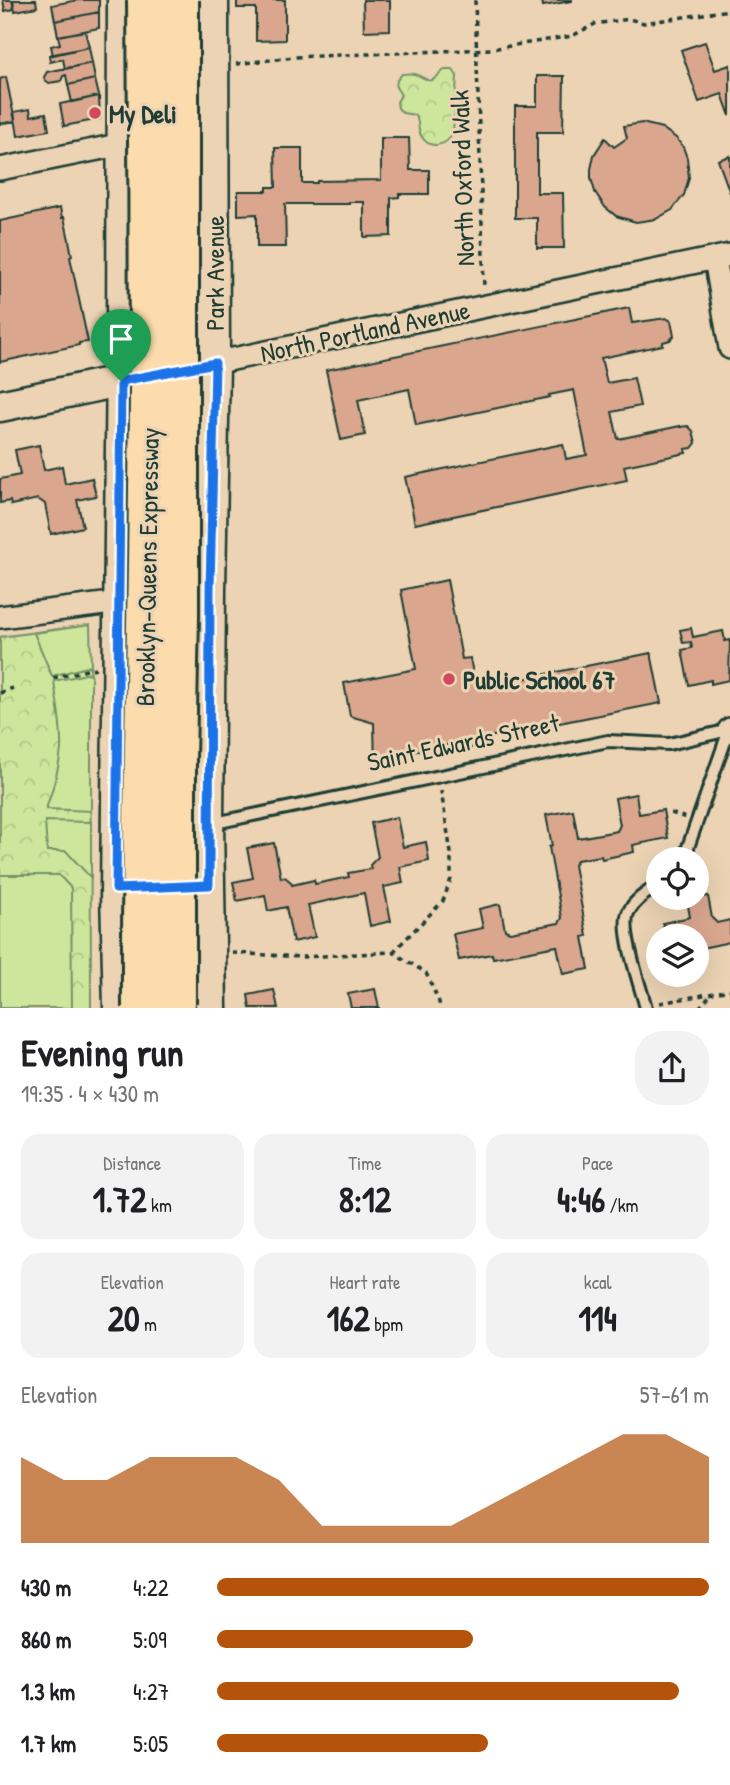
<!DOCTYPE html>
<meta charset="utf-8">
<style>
body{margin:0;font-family:"Patrick Hand",sans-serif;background:#f2f2f2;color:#202124;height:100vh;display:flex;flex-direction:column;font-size:26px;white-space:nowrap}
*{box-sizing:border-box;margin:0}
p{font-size:23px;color:#757577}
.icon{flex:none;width:38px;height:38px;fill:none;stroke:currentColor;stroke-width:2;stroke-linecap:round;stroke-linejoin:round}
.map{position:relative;height:1008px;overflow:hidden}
.drawer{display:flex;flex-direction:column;background:#fff;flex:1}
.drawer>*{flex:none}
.buttons{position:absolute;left:646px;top:847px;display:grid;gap:14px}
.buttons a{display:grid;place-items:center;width:63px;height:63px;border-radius:50%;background:#fff;box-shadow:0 7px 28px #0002;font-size:35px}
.pin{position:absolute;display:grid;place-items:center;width:60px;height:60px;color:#fff;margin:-72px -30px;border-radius:50% 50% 50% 0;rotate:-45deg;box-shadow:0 0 7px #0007}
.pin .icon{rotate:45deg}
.round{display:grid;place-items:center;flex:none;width:74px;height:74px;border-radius:28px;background:#f2f2f2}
.head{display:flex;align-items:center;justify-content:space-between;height:119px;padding:0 21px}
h1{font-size:38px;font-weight:700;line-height:52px}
.metrics{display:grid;grid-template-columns:repeat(3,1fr);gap:10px;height:119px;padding:7px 21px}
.metrics div{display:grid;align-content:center;border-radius:18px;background:#f2f2f2;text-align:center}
.metrics b{font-size:35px;font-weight:700}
.metrics small{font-size:19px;font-weight:400}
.metrics p{font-size:19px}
.chart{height:196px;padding:14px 21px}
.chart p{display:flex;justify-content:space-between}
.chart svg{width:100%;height:126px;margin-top:7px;fill:#b45309;opacity:.7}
ul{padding:0 21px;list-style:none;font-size:23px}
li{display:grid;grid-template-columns:112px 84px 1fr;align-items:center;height:52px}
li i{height:18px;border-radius:9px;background:#b45309}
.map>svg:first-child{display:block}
.park{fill:url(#park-crowns);stroke:#769268;stroke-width:2}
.garden{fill:#cee69c;stroke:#769268;stroke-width:2}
.building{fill:#daa78e;stroke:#1f3d34;stroke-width:2}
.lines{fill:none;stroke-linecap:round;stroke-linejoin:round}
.lane-casing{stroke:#1f3d34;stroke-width:16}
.street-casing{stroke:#1f3d34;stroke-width:26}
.secondary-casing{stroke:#1f3d34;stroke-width:35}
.path{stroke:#1f3d34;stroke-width:3.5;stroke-dasharray:5 5;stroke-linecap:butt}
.lane{stroke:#ecd3b4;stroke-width:10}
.street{stroke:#ecd3b4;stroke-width:21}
.secondary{stroke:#ecd3b4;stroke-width:30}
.highway-bridge-casing{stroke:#1f3d34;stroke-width:44;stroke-linecap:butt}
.highway-bridge{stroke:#fcdcac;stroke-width:38}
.route-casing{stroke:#fff;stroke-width:14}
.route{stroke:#1a73e8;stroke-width:9}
.poi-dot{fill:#d1495b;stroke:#ecd3b4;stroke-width:2.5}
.labels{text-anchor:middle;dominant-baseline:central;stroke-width:6;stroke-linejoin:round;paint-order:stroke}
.poi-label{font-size:26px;font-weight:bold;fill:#1f3d34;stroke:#ecd3b4;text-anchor:start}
.street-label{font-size:26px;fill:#1f3d34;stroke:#ecd3b4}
</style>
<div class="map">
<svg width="730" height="1008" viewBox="0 0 730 1008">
<defs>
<pattern id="park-crowns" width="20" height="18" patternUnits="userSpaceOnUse" patternTransform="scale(1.75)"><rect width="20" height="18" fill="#cee69c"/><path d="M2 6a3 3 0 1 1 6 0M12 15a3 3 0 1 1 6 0" fill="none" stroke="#b0c687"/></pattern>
</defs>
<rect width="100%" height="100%" fill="#ecd3b4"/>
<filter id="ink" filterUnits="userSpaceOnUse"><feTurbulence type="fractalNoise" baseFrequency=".0143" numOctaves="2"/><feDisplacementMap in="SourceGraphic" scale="14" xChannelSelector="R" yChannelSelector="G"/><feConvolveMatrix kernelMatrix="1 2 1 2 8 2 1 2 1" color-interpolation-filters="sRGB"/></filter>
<g filter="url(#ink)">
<path class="park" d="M444,70H453L457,76L453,132C448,146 430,150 422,137C417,130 420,122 415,115L403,113L398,108L397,102L401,95L396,87L397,80L402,74C405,74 412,73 414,74C432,79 426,88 444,70Z
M90,625L91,1008H0V637Z"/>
<path class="garden" d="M90,625L91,666L52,676L34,633Z
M91,673V811L46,809C53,789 59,770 61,749C62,726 57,703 54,681Z
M45,821L91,822V878L66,851H47Z
M0,875H59L71,888L72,1008H0Z"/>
<path class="building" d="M3,0H12L14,9L5,11Z
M13,0H36L37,7L15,11Z
M78,0H99V12L55,21L52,5Z
M237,0H285V40L256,41V8H237Z
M363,0H390V30L364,31Z
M542,0H572V1L543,6Z
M99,12V28L58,36L55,21Z
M85,31L89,47L53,55L51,46L60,44L58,36Z
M705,42L715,70L730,65V116L722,94L699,102L681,50Z
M89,47L92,63L65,69L63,59L50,62L49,55Z
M92,63L95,79L68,85L66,75L63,76L61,81L49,83L45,80L44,77L47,72Z
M537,76H564L563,132H537V193H563L564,248H537V218H515V106H537Z
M6,77L15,121L0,124V79Z
M95,79L99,96L72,102L68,85Z
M99,96L100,119L64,126L60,104Z
M30,109L31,116L46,113L49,130L18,136L14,112Z
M642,123L662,128L676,138L683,147L687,158L689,178L684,195L672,210L656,219L636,222L616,216L605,207L595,192L591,178V169L594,155L605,138L614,147L627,138L624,126Z
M381,138H409L410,170H429V194H399V197L391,198V236L364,237V202H349V204H285L286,247H257V214L238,215V191H267V187H276L275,148H302V183H317V181L381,180Z
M730,156V193L718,160Z
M60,208L62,218L64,217L69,240L72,256L70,257L88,342L79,343V345L0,362V221Z
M629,308L632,323L666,318L671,321L674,336L670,340L663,342V345L601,358L607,383L634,378L640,406L612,412L618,439L680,426V427L688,426L693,431L696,443L692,448L685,449L686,453L624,466L627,480L415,524L405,477L563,444L566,459L587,455L574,390L549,395L550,397L416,425L409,389L358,400L365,435L341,440L326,370Z
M39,445L44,470L62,466L65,484L92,478L96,496L77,500L83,527L51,534L45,504L38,499L11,505L10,501L0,503V479L20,475L15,450Z
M447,580L462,659L470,658L476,688L651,653L661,703L488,737L490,744L465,749L463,742L396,755L397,763L375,767L374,723L350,716L344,683L416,669L401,590Z
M691,628L693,637L723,631L725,641L730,640L729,680L711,684V680L689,685L682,650L692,648L691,642L683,643L680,630Z
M636,794L639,814L663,810L668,838L633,845L634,852L602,859L601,856L577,860L574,865L587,936L583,937L589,969L563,974L557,946L493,958L492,954L459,960L453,934L483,928L479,909L500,904L505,930L510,932L559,923L562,918L549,847L552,846L546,815L573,810L578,838L617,831L620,825L615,798Z
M397,817L403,847L426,842L429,861L400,867L403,883L384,887L391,921L370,926L364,893L308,905L315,937L293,942L286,907L268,911L265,895L237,901L233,882L253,878L247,848L274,843L281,878L285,877L291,882L292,885L314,880L315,884L349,877L348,873L371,869L370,865L378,857L371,823Z
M708,896L712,918L717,923L730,920V942L697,949L696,936H665L663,923L690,917L687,900Z
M375,989L379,1008H351L348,994Z
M274,990L278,1008H250L248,995Z"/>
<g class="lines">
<g class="lane-casing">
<path id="lane" d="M210,824L608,741L669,744L729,730
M682,859L686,853L729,730
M646,1008C641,988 619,927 629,911C636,899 648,892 658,885"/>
</g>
<g class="street-casing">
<path id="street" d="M0,169L123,144
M715,258L730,348
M214,363L730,255
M0,617L120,602
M729,730L730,729"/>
</g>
<g class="secondary-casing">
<path id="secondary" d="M0,406L138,377
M119,1008L116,893L122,355L123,0
M211,1008L208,824L210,590L214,363L213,0"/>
</g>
<path class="path" d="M475,0L484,288
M236,64L294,57L491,49L572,36L595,24L629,19L644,23L730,10
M53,678L96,668
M0,693L13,688
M671,813L686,818
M393,952L443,901L451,879V853L441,791
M232,953L302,957L393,952L426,973L439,1002L440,1008
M660,1003L730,990
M699,1008L712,993"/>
<use href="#lane" class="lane"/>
<use href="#street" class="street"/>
<use href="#secondary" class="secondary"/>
<g class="highway-bridge-casing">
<path id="highway-bridge" d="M176,1003V759L179,616V0
M142,1008C141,800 148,593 149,385C149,257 148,128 147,0"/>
</g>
<use href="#highway-bridge" class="highway-bridge"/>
</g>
</g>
<g class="lines" filter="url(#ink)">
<g class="route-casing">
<path id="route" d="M215,363L210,590L209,885L116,889L121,381Z"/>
</g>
<use href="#route" class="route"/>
</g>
<g class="poi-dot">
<circle cx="95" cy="113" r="7"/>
<circle cx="449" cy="679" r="7"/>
</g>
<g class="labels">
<g class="poi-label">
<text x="109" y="113">My Deli</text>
<text x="463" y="679">Public School 67</text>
</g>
<g class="street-label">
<text transform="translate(462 178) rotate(-92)">North Oxford Walk</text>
<text transform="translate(214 273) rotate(-90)">Park Avenue</text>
<text transform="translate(365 331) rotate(-12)">North Portland Avenue</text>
<text transform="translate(147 567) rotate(-89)">Brooklyn-Queens Expressway</text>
<text transform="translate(463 742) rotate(-12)">Saint Edwards Street</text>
</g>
</g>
</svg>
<div class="buttons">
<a><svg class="icon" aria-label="locate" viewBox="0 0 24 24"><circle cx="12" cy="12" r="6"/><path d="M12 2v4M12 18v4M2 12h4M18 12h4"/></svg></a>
<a><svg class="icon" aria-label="layers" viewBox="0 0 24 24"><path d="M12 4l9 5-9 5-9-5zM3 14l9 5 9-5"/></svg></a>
</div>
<div class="pin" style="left:121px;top:381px;background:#1e9e55"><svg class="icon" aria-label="arrive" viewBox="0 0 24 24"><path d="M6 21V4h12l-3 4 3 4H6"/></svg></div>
</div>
<section class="drawer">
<div class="head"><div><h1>Evening run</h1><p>19:35 · 4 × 430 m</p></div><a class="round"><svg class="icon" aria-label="share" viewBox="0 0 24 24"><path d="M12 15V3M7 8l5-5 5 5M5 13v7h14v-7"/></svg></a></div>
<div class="metrics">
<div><p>Distance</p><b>1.72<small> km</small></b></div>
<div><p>Time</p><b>8:12</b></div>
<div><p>Pace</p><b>4:46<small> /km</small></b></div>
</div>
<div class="metrics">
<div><p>Elevation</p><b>20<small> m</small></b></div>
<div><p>Heart rate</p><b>162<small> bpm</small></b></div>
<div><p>kcal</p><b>114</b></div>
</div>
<div class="chart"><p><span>Elevation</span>57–61 m</p>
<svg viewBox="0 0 160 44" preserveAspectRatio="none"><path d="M0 44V14L10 22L20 22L30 14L40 14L50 14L60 22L70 38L80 38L90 38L100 38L110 30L120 22L130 14L140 6L150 6L160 14V44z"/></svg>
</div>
<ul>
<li><b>430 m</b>4:22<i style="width:100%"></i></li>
<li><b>860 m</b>5:09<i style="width:52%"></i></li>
<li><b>1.3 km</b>4:27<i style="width:94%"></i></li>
<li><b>1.7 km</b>5:05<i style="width:55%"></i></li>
</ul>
</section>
